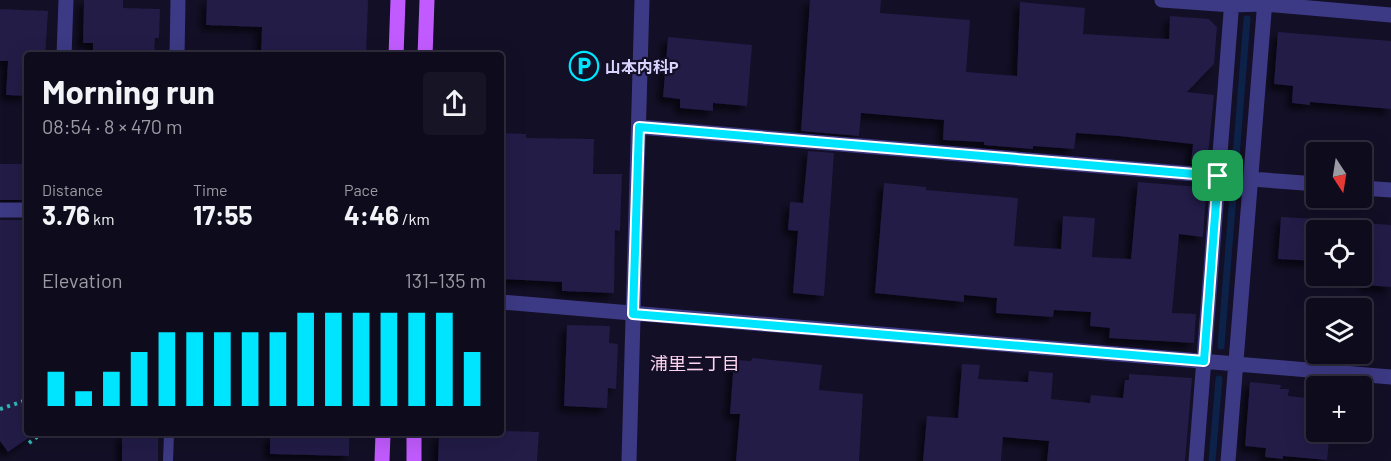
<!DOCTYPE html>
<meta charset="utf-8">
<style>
body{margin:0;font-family:Barlow,"Noto Sans JP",sans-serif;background:#171425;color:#f1f3f6;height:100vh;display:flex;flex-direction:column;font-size:22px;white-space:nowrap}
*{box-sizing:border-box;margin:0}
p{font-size:20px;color:#9b9ba3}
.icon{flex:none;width:33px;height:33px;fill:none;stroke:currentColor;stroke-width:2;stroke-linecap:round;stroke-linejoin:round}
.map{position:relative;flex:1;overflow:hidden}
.sheet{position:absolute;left:24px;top:52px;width:480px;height:384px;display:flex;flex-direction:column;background:#0e0b1c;border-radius:6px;box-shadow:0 6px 24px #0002,0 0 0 2px #2e2b3b}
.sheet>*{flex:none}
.needle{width:39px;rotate:168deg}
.tools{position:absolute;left:1306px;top:142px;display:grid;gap:12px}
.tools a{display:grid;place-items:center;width:66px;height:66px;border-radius:6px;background:#0e0b1c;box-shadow:0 6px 24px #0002,0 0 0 2px #2e2b3b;font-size:30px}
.pin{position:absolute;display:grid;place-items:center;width:51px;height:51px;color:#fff;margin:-26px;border-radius:12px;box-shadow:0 3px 9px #0006}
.round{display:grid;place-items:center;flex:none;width:63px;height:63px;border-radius:6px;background:#171425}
.headline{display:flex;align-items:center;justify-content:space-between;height:102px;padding:0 18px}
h1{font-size:33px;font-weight:700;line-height:45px}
.metrics{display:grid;grid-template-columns:repeat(3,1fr);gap:9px;height:102px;padding:6px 18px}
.metrics div{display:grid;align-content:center}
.metrics b{font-size:26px;font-weight:700}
.metrics small{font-size:16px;font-weight:400}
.metrics p{font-size:16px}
.chart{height:168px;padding:12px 18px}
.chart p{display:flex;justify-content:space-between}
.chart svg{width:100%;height:108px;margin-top:6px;stroke:#00e5ff;stroke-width:6}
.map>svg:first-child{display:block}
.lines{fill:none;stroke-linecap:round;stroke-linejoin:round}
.stream{stroke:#0c2248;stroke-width:7}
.building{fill:#241b47;filter:url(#shadow)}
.path{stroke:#2fb8b0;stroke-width:4;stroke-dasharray:3 4.5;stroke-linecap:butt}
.service{stroke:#3d3a85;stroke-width:10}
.minor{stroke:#3d3a85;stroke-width:15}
.primary{stroke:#c25bff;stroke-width:15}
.route-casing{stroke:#fff;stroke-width:12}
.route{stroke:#00e5ff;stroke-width:8}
.labels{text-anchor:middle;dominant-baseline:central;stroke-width:4.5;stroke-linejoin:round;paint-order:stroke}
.poi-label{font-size:16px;font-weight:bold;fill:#d9d4ff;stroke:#130f26;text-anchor:start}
.neighbourhood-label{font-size:18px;fill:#ffd6f0;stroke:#130f26}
</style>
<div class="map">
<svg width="1391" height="461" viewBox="0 0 1391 461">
<defs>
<filter id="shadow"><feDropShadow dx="-5.5" dy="5.5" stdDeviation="3" flood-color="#0009"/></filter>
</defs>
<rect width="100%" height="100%" fill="#130f26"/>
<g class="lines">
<path class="stream" d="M1221,346L1247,19
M1212,461L1219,379"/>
</g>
<path class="building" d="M84,0H123V8L160,9L159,38H155L154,56H93V43H83Z
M207,0H368L366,56H261L262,27L206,25Z
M810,0H881L880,13L970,20L966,72L1017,76L1020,2L1085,8L1083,34L1169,39L1170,16L1209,19L1217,27L1214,64L1187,92L1214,95L1207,165L1191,164L1193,144L1119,136L1076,133L1074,149L1033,146V149L984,145V142L943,140L944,120L861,113L859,136L801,131Z
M0,9L48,11L45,56H27V96L6,95L8,61H0Z
M1278,32L1391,41V109L1310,102V105L1292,103L1293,86L1274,84Z
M668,37L752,45L747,106L713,103V111L680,108V99L663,97Z
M501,133L526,134V138L594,139L593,174H622L620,231L615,230L614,293L562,291V282L501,279Z
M808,151L834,153L824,296L793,293L798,231L788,230L790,202L803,203Z
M0,164H27V200H0Z
M1138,182L1200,187L1206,194L1203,237L1179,234L1172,313L1196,314L1194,343L1109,338L1110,328L1090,326L1091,312L1054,310L1053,317L1010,314L996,313L997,298L964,295V302L875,293L884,183L926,187V190L1018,198L1014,246L1061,249L1063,216L1095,218L1092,257L1131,259Z
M1281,217L1317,219V261L1278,259Z
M0,220H27V393L23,394L22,417L27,424V434H34L8,452L0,441Z
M1362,223L1391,225V287L1364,285L1365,265H1362Z
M567,325L610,326L609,343L618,344L616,389L608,388L607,408L564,406Z
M752,358L822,365L819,390L863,394L859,461H736L740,414H730L734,360L751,361Z
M962,364L980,365L978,379L1028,382L1029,371L1053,373L1051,399L1090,403L1091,395L1123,398L1125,380H1129V374L1192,378L1185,461H1047L1049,441L1003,437L1001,461H923L927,416L958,418Z
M1250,382L1281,385L1280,389H1289L1288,396L1317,399V432H1330L1327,460L1283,456V459L1265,457L1266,448L1245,446Z
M501,431L539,432L537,461H438L439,434H501Z
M122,434H158V461H122Z
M270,434H349V456L270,454Z"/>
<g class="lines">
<path class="path" d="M0,409L27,400
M29,443L37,437"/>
<path class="service" d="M168,461L169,434"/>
<path class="minor" d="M1162,0L1232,5L1264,4L1391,15
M64,56L66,0
M177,56L178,0
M639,127L1218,176
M1251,179L1317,184
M1362,188L1391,190
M0,210H27
M501,302L1391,377
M629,461L642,0
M1196,461L1232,0
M1228,461L1265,0"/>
<path class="primary" d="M396,56L398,0
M425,56L427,0
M382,461L383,434
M414,461V434"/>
</g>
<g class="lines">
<g class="route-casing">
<path id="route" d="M639,127L1218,176L1204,361L633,314Z"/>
</g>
<use href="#route" class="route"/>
</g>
<defs>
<g id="parking-ring" transform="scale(1.5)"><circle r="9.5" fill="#130f26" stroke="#00e5ff" stroke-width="1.5"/><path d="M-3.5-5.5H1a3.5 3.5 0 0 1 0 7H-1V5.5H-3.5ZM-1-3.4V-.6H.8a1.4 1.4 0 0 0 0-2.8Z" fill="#00e5ff"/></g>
</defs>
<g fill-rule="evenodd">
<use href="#parking-ring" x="584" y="66"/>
</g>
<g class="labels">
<g class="poi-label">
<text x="605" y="66">山本内科P</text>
</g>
<g class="neighbourhood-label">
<text x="695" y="363">浦里三丁目</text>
</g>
</g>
</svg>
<div class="tools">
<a><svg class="needle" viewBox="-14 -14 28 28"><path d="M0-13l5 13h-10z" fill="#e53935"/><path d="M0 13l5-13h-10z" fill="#9b9ba3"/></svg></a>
<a><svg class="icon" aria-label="locate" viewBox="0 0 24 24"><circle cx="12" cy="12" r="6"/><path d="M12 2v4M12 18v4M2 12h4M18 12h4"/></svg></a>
<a><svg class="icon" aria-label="layers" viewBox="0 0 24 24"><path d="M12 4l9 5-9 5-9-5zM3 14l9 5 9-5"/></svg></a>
<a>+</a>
</div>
<div class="pin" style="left:1218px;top:176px;background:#1e9e55"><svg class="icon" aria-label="arrive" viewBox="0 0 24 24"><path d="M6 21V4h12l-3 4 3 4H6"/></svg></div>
<section class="sheet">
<div class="headline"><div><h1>Morning run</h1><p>08:54 · 8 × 470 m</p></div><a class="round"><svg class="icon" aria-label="share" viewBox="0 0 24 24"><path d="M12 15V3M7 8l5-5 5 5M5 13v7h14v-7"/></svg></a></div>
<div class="metrics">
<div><p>Distance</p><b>3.76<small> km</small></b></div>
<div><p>Time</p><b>17:55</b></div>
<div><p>Pace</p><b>4:46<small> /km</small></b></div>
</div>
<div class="chart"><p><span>Elevation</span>131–135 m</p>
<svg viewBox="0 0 160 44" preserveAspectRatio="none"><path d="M5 44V30M15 44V38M25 44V30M35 44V22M45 44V14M55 44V14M65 44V14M75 44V14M85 44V14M95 44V6M105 44V6M115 44V6M125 44V6M135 44V6M145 44V6M155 44V22"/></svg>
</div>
</section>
</div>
